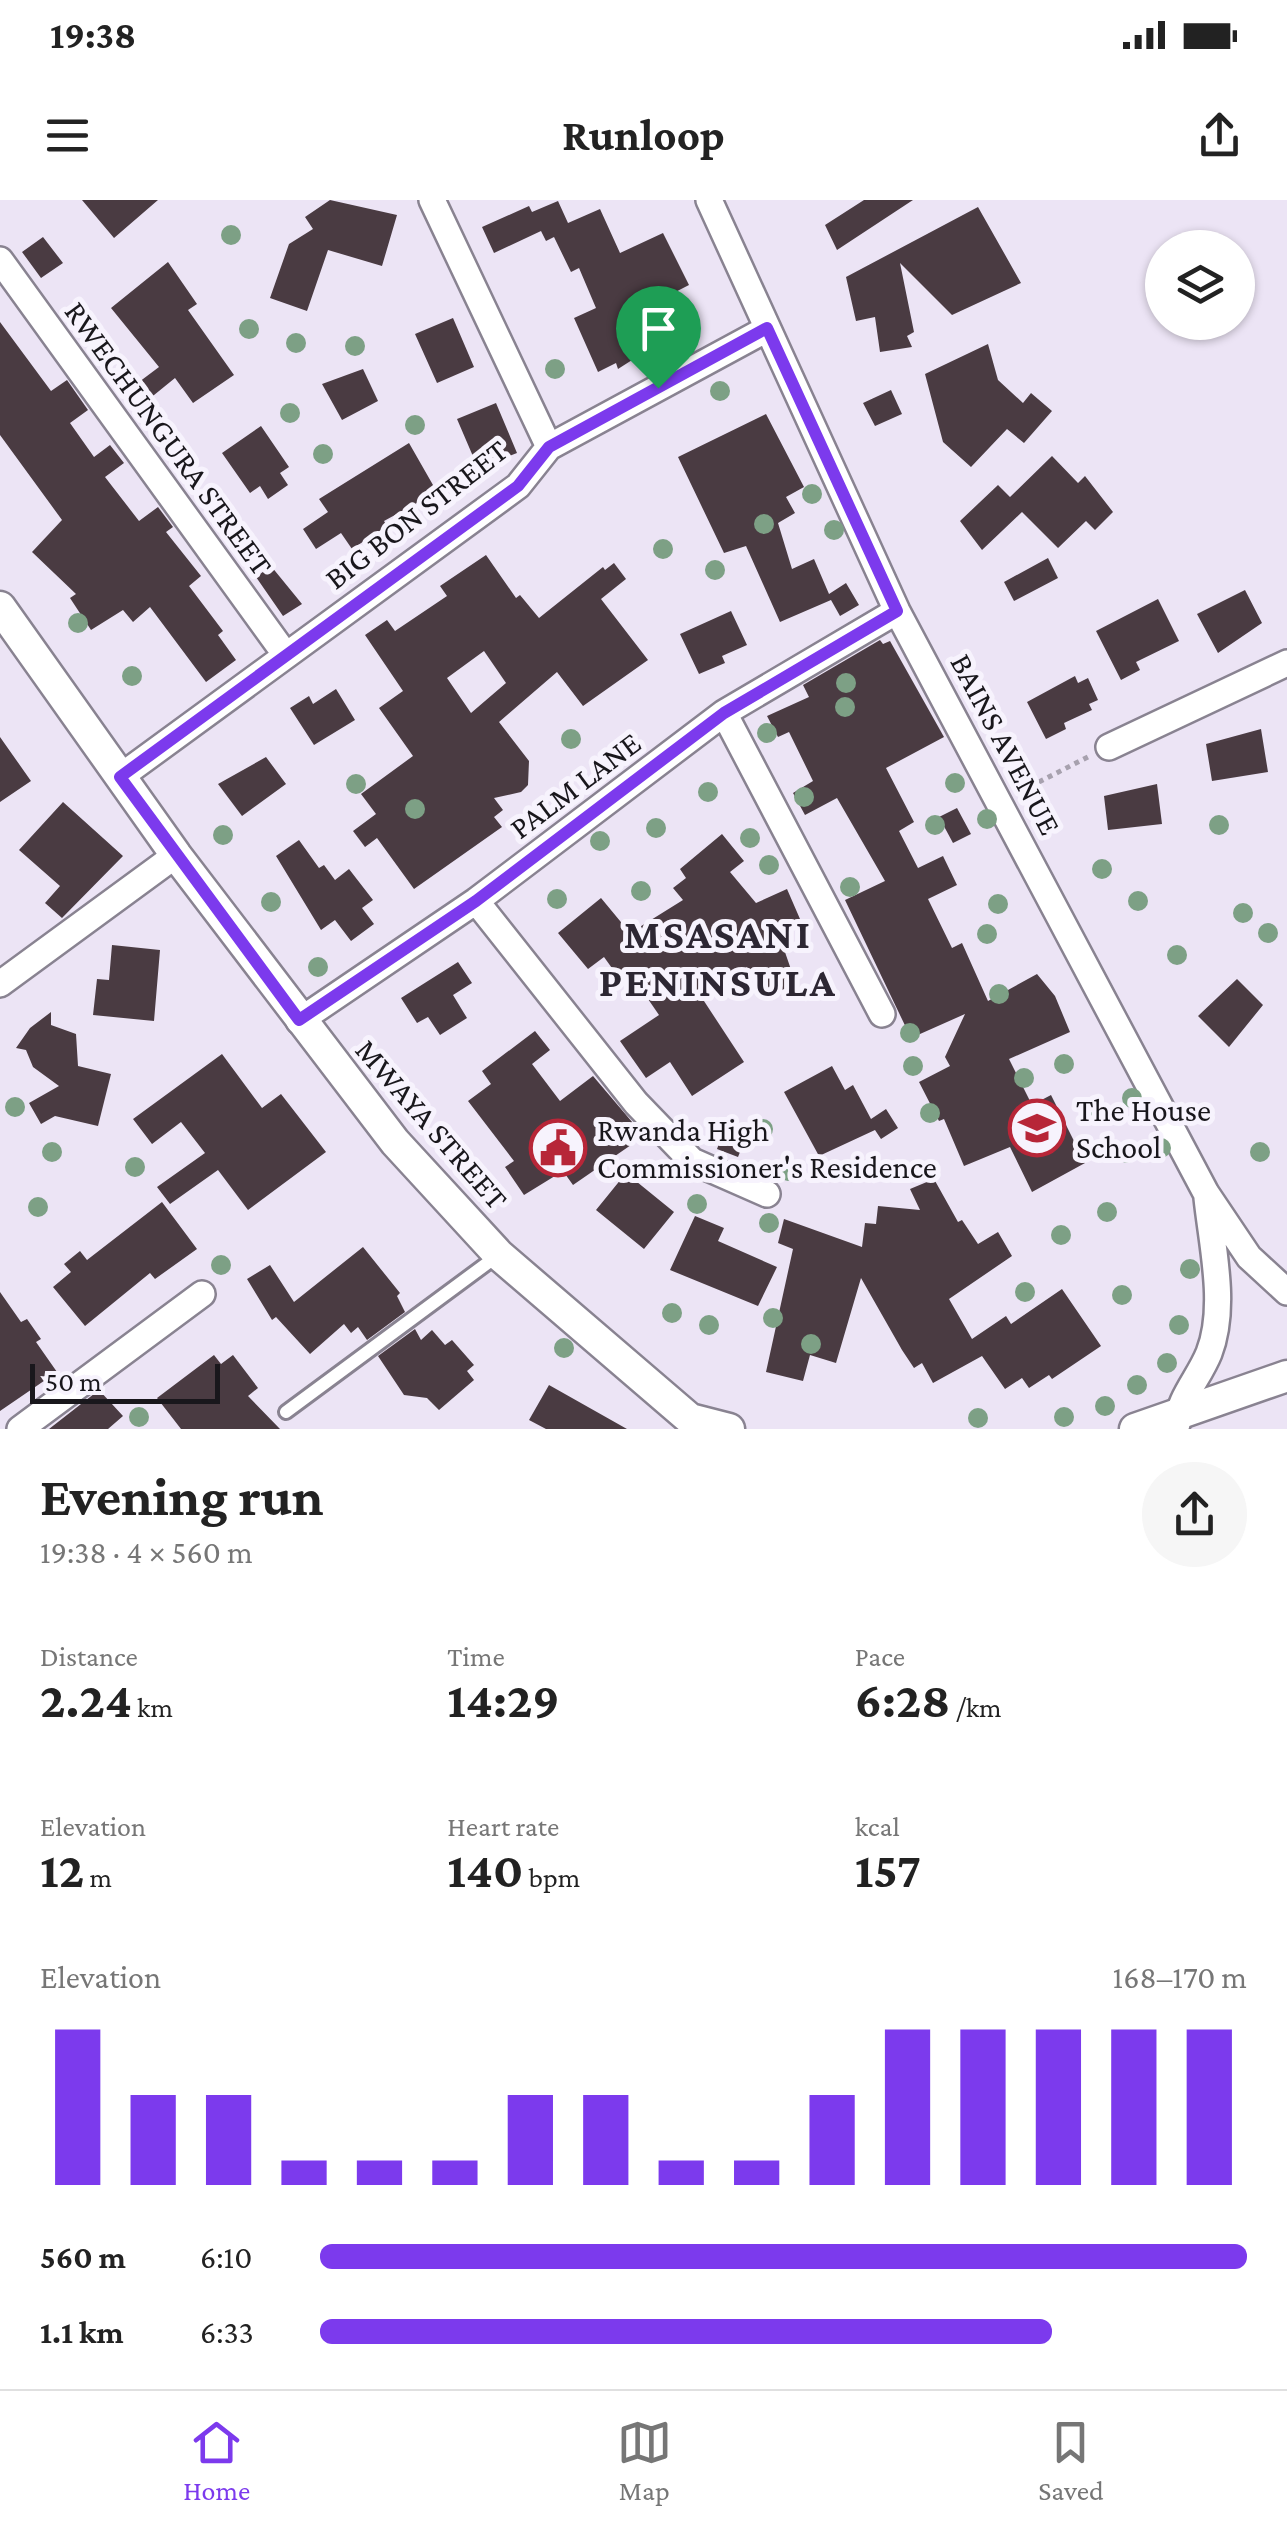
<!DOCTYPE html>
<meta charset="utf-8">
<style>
body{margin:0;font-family:"Crimson Pro",serif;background:#f6f6f6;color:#222;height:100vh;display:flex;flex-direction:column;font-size:38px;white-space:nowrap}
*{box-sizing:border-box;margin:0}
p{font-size:32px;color:#767676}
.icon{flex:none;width:55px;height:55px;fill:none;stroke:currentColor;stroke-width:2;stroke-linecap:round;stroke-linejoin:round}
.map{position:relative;height:1229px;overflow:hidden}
.sheet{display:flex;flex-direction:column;background:#fff;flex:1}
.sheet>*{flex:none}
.buttons{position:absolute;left:1145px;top:30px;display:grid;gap:20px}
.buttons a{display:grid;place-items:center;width:110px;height:110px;border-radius:50%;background:#fff;box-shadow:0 2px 8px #0004;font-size:50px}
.scale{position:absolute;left:30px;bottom:25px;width:190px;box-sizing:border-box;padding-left:10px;border:5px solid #19171c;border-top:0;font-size:28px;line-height:35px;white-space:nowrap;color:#19171c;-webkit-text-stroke:8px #f7f3fd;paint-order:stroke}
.pin{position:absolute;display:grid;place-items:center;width:85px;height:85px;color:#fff;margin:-102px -42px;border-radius:50% 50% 50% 0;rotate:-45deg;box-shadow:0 0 10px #0007}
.pin .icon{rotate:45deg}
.round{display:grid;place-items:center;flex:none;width:105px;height:105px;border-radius:52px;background:#f6f6f6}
.headline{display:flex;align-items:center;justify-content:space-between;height:170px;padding:0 40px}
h1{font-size:55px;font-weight:700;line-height:75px}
.stats{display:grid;grid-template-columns:repeat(3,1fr);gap:15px;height:170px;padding:10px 40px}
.stats div{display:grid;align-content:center}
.stats b{font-size:50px;font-weight:700}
.stats small{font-size:28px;font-weight:400}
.stats p{font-size:28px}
.chart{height:280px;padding:20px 40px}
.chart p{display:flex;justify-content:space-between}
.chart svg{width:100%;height:180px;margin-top:10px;stroke:#7c3aed;stroke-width:6}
ul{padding:0 40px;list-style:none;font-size:32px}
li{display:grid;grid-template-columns:160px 120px 1fr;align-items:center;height:75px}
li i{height:25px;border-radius:12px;background:#7c3aed}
.status{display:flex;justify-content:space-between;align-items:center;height:70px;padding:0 50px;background:#fff;direction:ltr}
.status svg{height:28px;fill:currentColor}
header{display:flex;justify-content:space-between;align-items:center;height:130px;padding:0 40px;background:#fff;font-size:45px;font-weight:700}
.tab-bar{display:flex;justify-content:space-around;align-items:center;height:140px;border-top:2px solid #e0e0e0;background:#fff;font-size:28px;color:#767676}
.tab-bar a{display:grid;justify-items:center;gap:5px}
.tab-bar .on{color:#7c3aed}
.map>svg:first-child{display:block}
.building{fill:#4a3b42;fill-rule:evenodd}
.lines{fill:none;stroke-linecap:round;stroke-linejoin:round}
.service-casing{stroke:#898391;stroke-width:18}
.minor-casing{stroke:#898391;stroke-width:30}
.tertiary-casing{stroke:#898391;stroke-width:35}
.path{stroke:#a7a1ae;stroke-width:5;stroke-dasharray:5 5;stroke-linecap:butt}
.service{stroke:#fff;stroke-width:12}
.minor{stroke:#fff;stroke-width:25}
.tertiary{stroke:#fff;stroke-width:30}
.tree{fill:#7da085}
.route-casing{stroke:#fff;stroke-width:20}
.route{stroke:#7c3aed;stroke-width:12}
.labels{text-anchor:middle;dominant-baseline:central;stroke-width:10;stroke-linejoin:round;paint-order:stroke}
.street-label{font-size:32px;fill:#19171c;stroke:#f7f3fd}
.poi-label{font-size:32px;fill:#19171c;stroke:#f7f3fd;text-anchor:start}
.district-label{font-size:42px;font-weight:bold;letter-spacing:2.5px;fill:#2d2733;stroke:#f7f3fd}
</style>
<div class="status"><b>19:38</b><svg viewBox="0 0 49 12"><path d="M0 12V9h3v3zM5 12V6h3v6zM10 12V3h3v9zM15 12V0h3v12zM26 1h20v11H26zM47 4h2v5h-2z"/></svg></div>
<header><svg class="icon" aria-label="menu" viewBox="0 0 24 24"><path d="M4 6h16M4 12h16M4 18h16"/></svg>Runloop<svg class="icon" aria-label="share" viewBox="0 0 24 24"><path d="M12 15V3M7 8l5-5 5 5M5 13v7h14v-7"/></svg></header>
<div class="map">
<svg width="1287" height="1229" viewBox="0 0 1287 1229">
<rect width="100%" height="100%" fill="#ece4f5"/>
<path class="building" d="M82,0H158L114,38Z
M330,0L397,15L382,66L328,50L307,111L270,98L289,44L313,29L305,17Z
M864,0H913L837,50L825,25Z
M558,1L568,23L600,9L620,53L663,33L689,85L652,104L668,137L618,169L616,163L598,172L574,118L596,108L579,68L571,72L554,37L546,41L541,31L494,53L482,27L529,6L532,12Z
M978,7L1021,83L952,115L900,63L914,132L907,136L912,147L880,152L875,117L856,121L846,77Z
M43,37L63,63L41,78L22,52Z
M168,62L197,104L188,110L234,175L193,203L175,178L143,204L131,188L159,167L111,108Z
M453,118L474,167L437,183L415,134Z
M0,122L51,191L67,180L88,210L70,223L94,257L110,245L124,263L105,277L139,321L158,307L173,327L166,332L201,376L189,386L223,431L218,435L236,460L206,482L150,407L133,422L123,410L91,430L70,398L76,394L32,352L62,320L0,235Z
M988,144L998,180L1023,203L1031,193L1052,211L1024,243L1007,229L971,267L943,242L925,174Z
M363,169L378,201L342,220L322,184Z
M891,190L902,214L875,226L863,203Z
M496,203L517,253L478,268L457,219Z
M766,214L804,287L786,297L795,313L778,323L792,369L814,359L829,394L846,383L859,405L840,416L831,400L780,422L746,346L724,353L678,257Z
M261,226L289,267L280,273L288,285L268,299L260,286L250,293L222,253Z
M409,243L437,292L384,321L387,326L352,349L341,333L316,349L303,329L328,312L319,299Z
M1052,256L1078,283L1085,276L1113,312L1095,330L1086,321L1058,348L1022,312L982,350L960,321L998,285L1010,297Z
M486,355L516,398L520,395L539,418L603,367L605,370L614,363L626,379L601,399L648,460L583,506L557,472L499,522L529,561L528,585L521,592L494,598L503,610L494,617L502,627L414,689L377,638L365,647L353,631L376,614L361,594L413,556L379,508L403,491L365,435L387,420L395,431L447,396L440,386ZM484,451L506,483L471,513L447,478Z
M1048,358L1058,378L1014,401L1004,382Z
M271,366L302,404L283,416L256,377Z
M1245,390L1262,423L1218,453L1197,414Z
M1158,399L1179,441L1136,462L1140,470L1121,480L1096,431Z
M731,411L747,445L722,456L725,463L699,474L680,434Z
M880,440L883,444L890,441L944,537L886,568L914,622L899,631L918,668L943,656L957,685L928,699L952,748L962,743L988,801L1037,774L1055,796L1070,832L1009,859L1032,905L1051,895L1085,963L1032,992L1010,947L964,966L944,919L939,921L919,882L950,866L945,857L965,814L911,838L845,700L885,681L837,598L805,615L793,593L813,581L789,532L778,537L767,516L809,497L803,485Z
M1075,476L1078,483L1088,478L1098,500L1089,504L1092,510L1064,523L1066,529L1046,539L1027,502Z
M336,489L355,520L314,545L290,508L309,496L313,504Z
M1261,529L1268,572L1212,581L1206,544Z
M0,537L31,581L0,602Z
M266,557L286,584L242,616L218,584Z
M1157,584L1162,624L1108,630L1104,596Z
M63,602L123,656L62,718L45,703L60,686L19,650Z
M957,608L971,634L953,643L939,617Z
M722,634L744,661L730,672L756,703L787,689L800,719L777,729L796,784L761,799L747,767L702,798L744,862L692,896L670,862L646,878L620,841L659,815L637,783L627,789L604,757L588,769L558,733L601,698L630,733L683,700L673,688L686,678L680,669Z
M299,640L319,668L324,665L335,680L349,669L373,700L362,708L374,724L351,741L335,720L321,730L276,656Z
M112,745L160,750L154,821L93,815L97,779L109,780Z
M458,762L472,783L453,795L467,818L440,835L428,817L417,823L401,798Z
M1237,779L1263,805L1229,847L1198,816Z
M51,812V825L76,834L78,866L111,874L98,926L55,916L41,924L29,903L59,886L33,867L26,850L16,848L30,828Z
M535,831L550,850L532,864L560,901L593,876L644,936L573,985L563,971L524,995L505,967L514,961L468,901L491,884L482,871Z
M222,854L262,908L281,894L326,952L248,1010L218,970L170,1004L157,987L205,953L181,922L152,944L133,919Z
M832,866L845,890L853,885L871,919L886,909L898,928L881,939L875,930L819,956L784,892Z
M725,927L748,932L738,957L717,949Z
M626,973L674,1012L644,1049L596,1010Z
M934,979L958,1022L962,1020L978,1044L998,1032L1012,1056L949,1099L972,1139L1006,1116L1011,1124L1062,1089L1101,1146L1052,1179L1049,1175L1029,1188L1022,1178L1005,1189L982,1156L933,1183L922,1163L914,1168L902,1150L861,1078L836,1163L810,1155L803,1181L766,1172L793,1049L778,1043L784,1019L862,1047L865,1023L876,1024L878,1006L920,1010L910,989Z
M162,1002L197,1049L155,1079L150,1073L85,1126L53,1087L71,1072L64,1064L80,1051L87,1060Z
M695,1016L724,1028L718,1041L777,1067L758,1106L670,1070Z
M363,1047L400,1093L397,1096L405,1112L367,1140L358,1127L351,1133L344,1124L310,1154L276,1117L272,1120L247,1079L270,1065L294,1102Z
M0,1092L21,1122L27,1119L41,1139L36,1142L57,1172L0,1211Z
M415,1129L421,1140L432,1130L445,1145L452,1140L474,1165L467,1171L474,1180L439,1210L427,1198L404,1195L378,1156Z
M214,1155L221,1164L233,1155L258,1188L248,1196L280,1229H181L157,1198Z
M549,1185L627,1229H546L529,1220Z
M99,1190L123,1216L108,1229H49Z"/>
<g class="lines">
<g class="service-casing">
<path id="service" d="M286,1212L497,1056"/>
</g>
<g class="minor-casing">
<path id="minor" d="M432,0L549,247
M709,0L897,411L1206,993L1249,1057L1287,1092
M0,60L285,454
M724,513L882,814
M1109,547L1287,463
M120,577L518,286L549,247L767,129
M476,701L636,903L692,961L767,994
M0,784L176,655
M299,821L476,701L724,513L897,411
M1177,1224C1179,1198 1199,1178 1209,1153C1227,1107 1212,1046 1207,998
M20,1229L202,1094"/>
</g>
<g class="tertiary-casing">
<path id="tertiary" d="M0,407L176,655L395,942L499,1055L690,1219L729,1229
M1135,1229L1287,1176"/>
</g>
<path class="path" d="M1021,591L1088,557"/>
<use href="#service" class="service"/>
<use href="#minor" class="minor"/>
<use href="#tertiary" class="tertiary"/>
</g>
<g class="tree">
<circle cx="231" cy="35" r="10"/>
<circle cx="249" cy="129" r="10"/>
<circle cx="296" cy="143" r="10"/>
<circle cx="355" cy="146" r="10"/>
<circle cx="555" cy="169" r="10"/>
<circle cx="720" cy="191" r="10"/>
<circle cx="290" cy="213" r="10"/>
<circle cx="415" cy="225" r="10"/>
<circle cx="323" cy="254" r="10"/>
<circle cx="812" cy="294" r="10"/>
<circle cx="764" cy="324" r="10"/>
<circle cx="834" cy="330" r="10"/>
<circle cx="663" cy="349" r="10"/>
<circle cx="715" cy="370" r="10"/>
<circle cx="78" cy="423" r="10"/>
<circle cx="132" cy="476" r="10"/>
<circle cx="846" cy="483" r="10"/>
<circle cx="845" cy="507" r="10"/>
<circle cx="767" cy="533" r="10"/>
<circle cx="571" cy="539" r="10"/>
<circle cx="955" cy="583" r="10"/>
<circle cx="356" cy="584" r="10"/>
<circle cx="708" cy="592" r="10"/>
<circle cx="804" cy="597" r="10"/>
<circle cx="415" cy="609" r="10"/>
<circle cx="987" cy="619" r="10"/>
<circle cx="935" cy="625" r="10"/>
<circle cx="1219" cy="625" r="10"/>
<circle cx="656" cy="628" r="10"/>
<circle cx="223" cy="635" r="10"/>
<circle cx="750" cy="638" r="10"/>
<circle cx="600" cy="641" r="10"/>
<circle cx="769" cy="665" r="10"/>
<circle cx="1102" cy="669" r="10"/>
<circle cx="850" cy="687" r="10"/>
<circle cx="641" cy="691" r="10"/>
<circle cx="557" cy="699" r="10"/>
<circle cx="1138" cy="701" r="10"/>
<circle cx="271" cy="702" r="10"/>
<circle cx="998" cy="704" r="10"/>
<circle cx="1243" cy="713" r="10"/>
<circle cx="1268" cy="733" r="10"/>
<circle cx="987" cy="734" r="10"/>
<circle cx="1177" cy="755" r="10"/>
<circle cx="318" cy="767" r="10"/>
<circle cx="999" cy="794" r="10"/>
<circle cx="910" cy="833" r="10"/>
<circle cx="1064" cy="864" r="10"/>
<circle cx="913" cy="866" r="10"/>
<circle cx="1024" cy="878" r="10"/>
<circle cx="1132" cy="898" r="10"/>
<circle cx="15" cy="907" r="10"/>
<circle cx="1092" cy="911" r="10"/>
<circle cx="930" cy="913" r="10"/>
<circle cx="763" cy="929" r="10"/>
<circle cx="1161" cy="948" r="10"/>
<circle cx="52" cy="952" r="10"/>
<circle cx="1260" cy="952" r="10"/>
<circle cx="1127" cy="953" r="10"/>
<circle cx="135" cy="967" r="10"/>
<circle cx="788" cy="971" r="10"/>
<circle cx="697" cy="1004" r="10"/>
<circle cx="38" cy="1007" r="10"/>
<circle cx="1107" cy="1012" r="10"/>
<circle cx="769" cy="1023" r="10"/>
<circle cx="1061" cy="1035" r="10"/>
<circle cx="221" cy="1065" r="10"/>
<circle cx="1190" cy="1069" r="10"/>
<circle cx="1025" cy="1092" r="10"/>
<circle cx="1122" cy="1095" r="10"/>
<circle cx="672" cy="1113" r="10"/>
<circle cx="773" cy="1118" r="10"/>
<circle cx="709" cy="1125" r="10"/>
<circle cx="1179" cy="1125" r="10"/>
<circle cx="811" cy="1144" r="10"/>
<circle cx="564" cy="1148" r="10"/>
<circle cx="1167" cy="1163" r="10"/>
<circle cx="1137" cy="1185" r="10"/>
<circle cx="1105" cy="1206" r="10"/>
<circle cx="139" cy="1217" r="10"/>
<circle cx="1064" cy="1217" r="10"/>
<circle cx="978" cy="1218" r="10"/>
</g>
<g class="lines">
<g class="route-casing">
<path id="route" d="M767,128L897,411L724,513L476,701L299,820L120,577L518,286L549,247Z"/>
</g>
<use href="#route" class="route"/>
</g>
<defs>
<g id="school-ring" transform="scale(2.875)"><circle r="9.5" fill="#f7f3fd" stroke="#b72638" stroke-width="1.5"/><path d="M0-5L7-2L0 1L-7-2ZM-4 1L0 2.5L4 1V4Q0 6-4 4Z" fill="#b72638"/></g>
<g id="civic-ring" transform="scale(2.875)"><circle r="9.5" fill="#f7f3fd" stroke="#b72638" stroke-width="1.5"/><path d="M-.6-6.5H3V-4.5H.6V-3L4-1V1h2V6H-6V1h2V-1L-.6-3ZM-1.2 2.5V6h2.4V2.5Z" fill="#b72638"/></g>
</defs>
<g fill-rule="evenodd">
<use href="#school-ring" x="1037" y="928"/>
<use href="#civic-ring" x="558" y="948"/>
</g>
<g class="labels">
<g class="street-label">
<text transform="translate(169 238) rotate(54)">RWECHUNGURA STREET</text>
<text transform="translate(416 314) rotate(-38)">BIG BON STREET</text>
<text transform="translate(1006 544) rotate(62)">BAINS AVENUE</text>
<text transform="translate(575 585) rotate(-37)">PALM LANE</text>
<text transform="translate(432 924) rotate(49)">MWAYA STREET</text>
</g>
<g class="poi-label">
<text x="1076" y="910">The House<tspan x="1076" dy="37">School</tspan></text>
<text x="597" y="930">Rwanda High<tspan x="597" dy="37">Commissioner's Residence</tspan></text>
</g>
<g class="district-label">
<text x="718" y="733">MSASANI<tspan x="718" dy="48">PENINSULA</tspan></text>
</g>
</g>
</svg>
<div class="buttons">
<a><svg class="icon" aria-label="layers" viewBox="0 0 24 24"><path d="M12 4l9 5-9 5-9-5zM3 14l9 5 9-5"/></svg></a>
</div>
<div class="scale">50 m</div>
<div class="pin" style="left:658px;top:188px;background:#1e9e55"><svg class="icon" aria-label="arrive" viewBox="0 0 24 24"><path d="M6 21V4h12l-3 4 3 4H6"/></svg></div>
</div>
<section class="sheet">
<div class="headline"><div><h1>Evening run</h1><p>19:38 · 4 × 560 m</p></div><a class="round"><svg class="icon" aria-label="share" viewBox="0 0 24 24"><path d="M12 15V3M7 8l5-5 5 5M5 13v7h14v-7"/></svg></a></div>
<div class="stats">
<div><p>Distance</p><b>2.24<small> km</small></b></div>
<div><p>Time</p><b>14:29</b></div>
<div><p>Pace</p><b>6:28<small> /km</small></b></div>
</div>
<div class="stats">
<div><p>Elevation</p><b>12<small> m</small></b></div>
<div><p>Heart rate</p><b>140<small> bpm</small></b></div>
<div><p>kcal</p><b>157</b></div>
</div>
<div class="chart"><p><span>Elevation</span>168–170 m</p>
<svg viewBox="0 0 160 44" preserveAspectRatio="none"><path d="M5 44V6M15 44V22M25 44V22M35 44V38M45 44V38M55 44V38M65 44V22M75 44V22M85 44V38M95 44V38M105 44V22M115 44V6M125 44V6M135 44V6M145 44V6M155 44V6"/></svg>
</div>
<ul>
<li><b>560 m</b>6:10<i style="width:100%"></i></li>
<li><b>1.1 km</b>6:33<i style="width:79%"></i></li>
</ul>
</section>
<nav class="tab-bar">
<a class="on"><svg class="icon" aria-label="home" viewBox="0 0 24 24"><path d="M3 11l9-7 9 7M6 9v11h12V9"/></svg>Home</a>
<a><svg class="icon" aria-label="map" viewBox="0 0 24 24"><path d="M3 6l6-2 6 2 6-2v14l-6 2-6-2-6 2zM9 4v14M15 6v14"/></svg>Map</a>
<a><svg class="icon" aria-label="saved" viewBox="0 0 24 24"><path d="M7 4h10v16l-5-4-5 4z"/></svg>Saved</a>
</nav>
